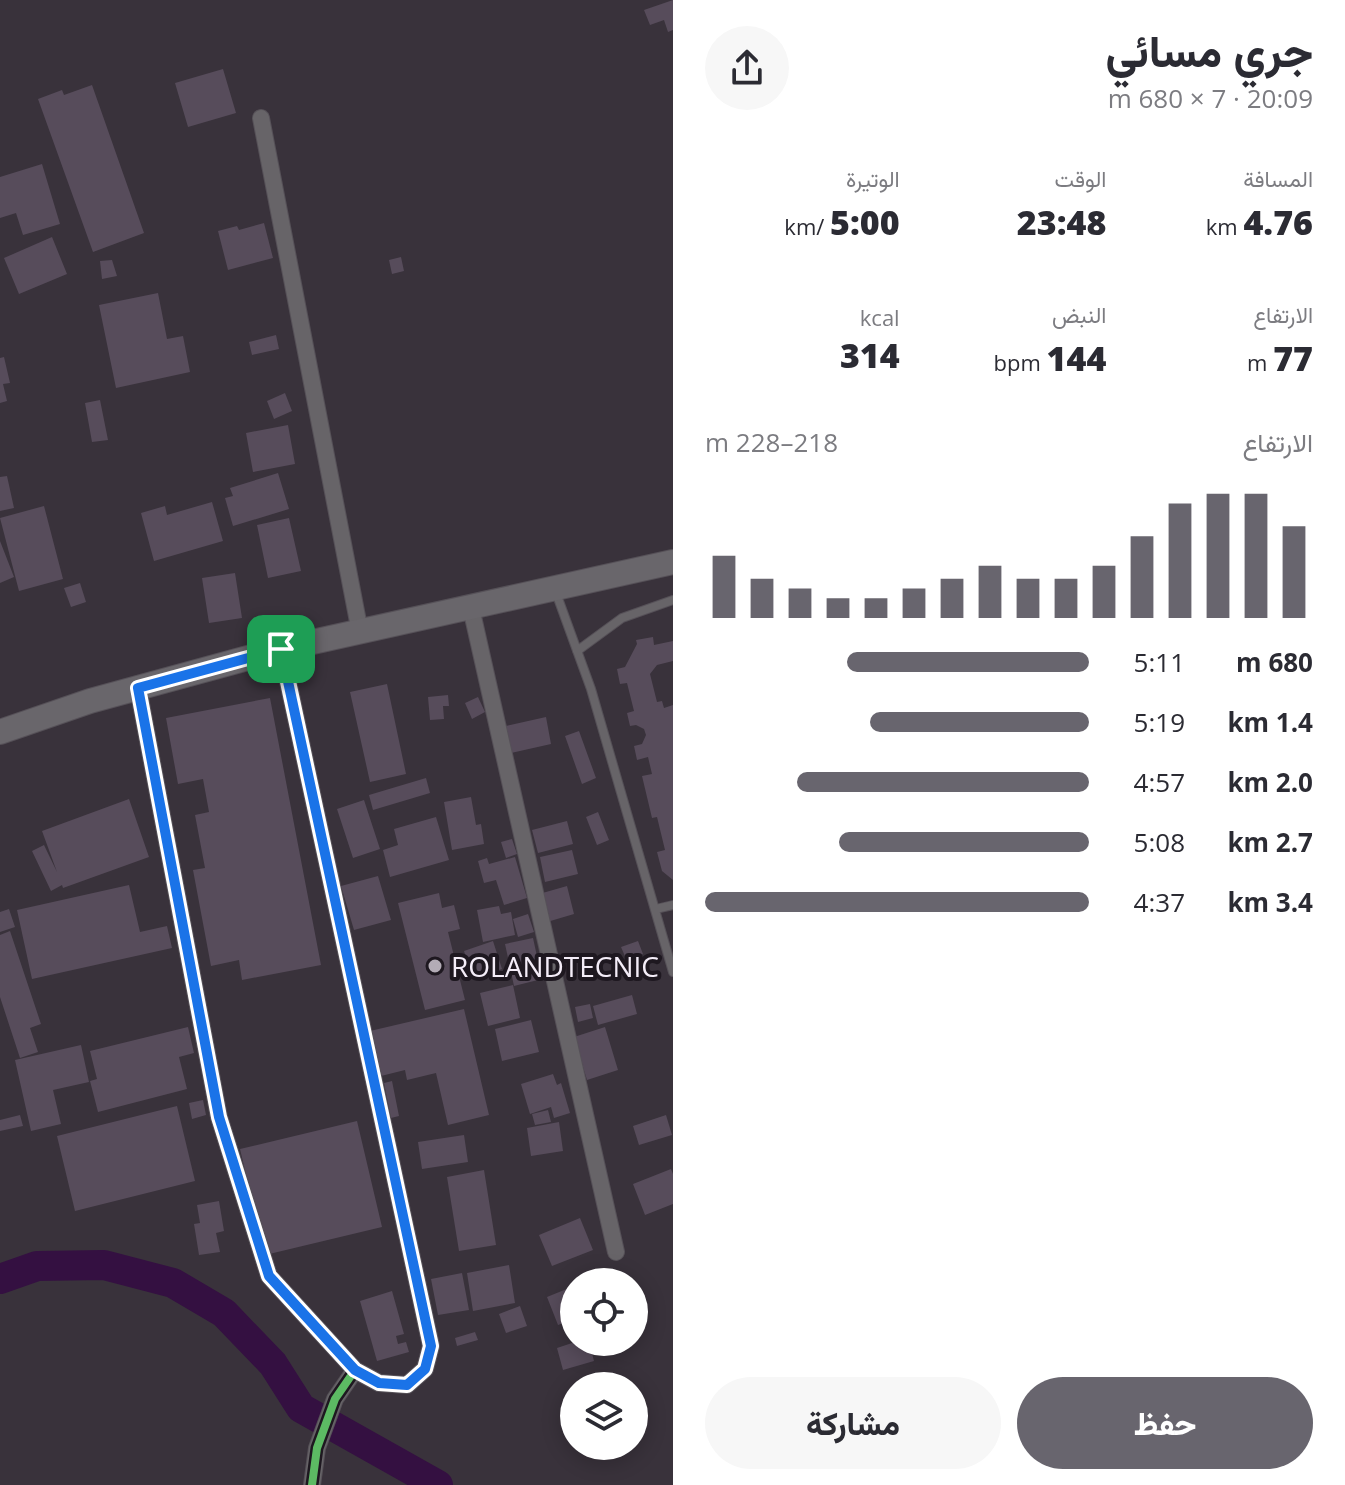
<!DOCTYPE html>
<html lang="ar">
<meta charset="utf-8">
<style>
body{margin:0;font-family:"Open Sans",Vazirmatn,sans-serif;background:#f7f7f7;color:#2b2b33;direction:rtl;height:100vh;display:flex;flex-direction:column;font-size:30px;white-space:nowrap}
*{box-sizing:border-box;margin:0}
p{font-size:26px;color:#7c7c81}
.icon{flex:none;width:44px;height:44px;fill:none;stroke:currentColor;stroke-width:2;stroke-linecap:round;stroke-linejoin:round}
.map{position:relative;flex:1;overflow:hidden;direction:ltr}
.sheet{display:flex;flex-direction:column;background:#fff;width:672px}
.sheet>*{flex:none}
.controls{position:absolute;left:560px;top:1268px;display:grid;gap:16px}
.controls a{display:grid;place-items:center;width:88px;height:88px;border-radius:50%;background:#fff;box-shadow:0 4px 20px #0003;font-size:40px}
.pin{position:absolute;display:grid;place-items:center;width:68px;height:68px;color:#fff;margin:-34px;border-radius:16px;box-shadow:0 4px 12px #0006}
.round{display:grid;place-items:center;flex:none;width:84px;height:84px;border-radius:42px;background:#f7f7f7}
.headline{display:flex;align-items:center;justify-content:space-between;height:136px;padding:0 32px}
h1{font-size:44px;font-weight:800;line-height:60px}
.stats{display:grid;grid-template-columns:repeat(3,1fr);gap:12px;height:136px;padding:8px 32px}
.stats div{display:grid;align-content:center}
.stats b{font-size:34px;font-weight:800}
.stats small{font-size:22px;font-weight:400}
.stats p{font-size:22px}
.chart{height:224px;padding:16px 32px}
.chart p{display:flex;justify-content:space-between}
.chart svg{width:100%;height:144px;margin-top:8px;stroke:#68656e;stroke-width:6}
.primary-button{display:flex;gap:16px;margin-top:auto;padding:16px 32px}
.primary-button a{flex:1;height:92px;border-radius:48px;background:#68656e;color:#fff;font-size:32px;font-weight:800;line-height:92px;text-align:center}
.primary-button a+a{background:#f7f7f7;color:#2b2b33}
ul{padding:0 32px;list-style:none;font-size:26px}
li{display:grid;grid-template-columns:128px 96px 1fr;align-items:center;height:60px}
li i{height:20px;border-radius:10px;background:#68656e}
main{display:flex;flex:1;min-height:0}
.map>svg:first-child{display:block}
.lines{fill:none;stroke-linecap:round;stroke-linejoin:round}
.river{stroke:#341041;stroke-width:30}
.building{fill:#574c5b}
.service-casing{stroke:#565158;stroke-width:10}
.minor-casing{stroke:#565158;stroke-width:18}
.secondary-casing{stroke:#565158;stroke-width:26}
.service{stroke:#676468;stroke-width:8}
.minor{stroke:#676468;stroke-width:16}
.secondary{stroke:#69666b;stroke-width:24}
.cycleway-casing{stroke:#1e1820;stroke-width:13}
.cycleway{stroke:#5cba63;stroke-width:8}
.route-casing{stroke:#fff;stroke-width:16}
.route{stroke:#1a73e8;stroke-width:10}
.poi-dot{fill:#b3acb6;stroke:#1e1820;stroke-width:3}
.labels{text-anchor:middle;dominant-baseline:central;stroke-width:8;stroke-linejoin:round;paint-order:stroke}
.poi-label{font-size:28px;fill:#f4edf8;stroke:#1e1820;text-anchor:start}
</style>
<main>
<section class="sheet">
<div class="headline"><div><h1>جري مسائي</h1><p>20:09 · 7 × 680 m</p></div><a class="round"><svg class="icon" aria-label="share" viewBox="0 0 24 24"><path d="M12 15V3M7 8l5-5 5 5M5 13v7h14v-7"/></svg></a></div>
<div class="stats">
<div><p>المسافة</p><b>4.76<small> km</small></b></div>
<div><p>الوقت</p><b>23:48</b></div>
<div><p>الوتيرة</p><b>5:00<small> /km</small></b></div>
</div>
<div class="stats">
<div><p>الارتفاع</p><b>77<small> m</small></b></div>
<div><p>النبض</p><b>144<small> bpm</small></b></div>
<div><p>kcal</p><b>314</b></div>
</div>
<div class="chart"><p><span>الارتفاع</span>218–228 m</p>
<svg viewBox="0 0 160 44" preserveAspectRatio="none"><path d="M5 44V25M15 44V32M25 44V35M35 44V38M45 44V38M55 44V35M65 44V32M75 44V28M85 44V32M95 44V32M105 44V28M115 44V19M125 44V9M135 44V6M145 44V6M155 44V16"/></svg>
</div>
<ul>
<li><b>680 m</b>5:11<i style="width:63%"></i></li>
<li><b>1.4 km</b>5:19<i style="width:57%"></i></li>
<li><b>2.0 km</b>4:57<i style="width:76%"></i></li>
<li><b>2.7 km</b>5:08<i style="width:65%"></i></li>
<li><b>3.4 km</b>4:37<i style="width:100%"></i></li>
</ul>
<div class="primary-button"><a>حفظ</a><a>مشاركة</a></div>
</section>
<div class="map">
<svg width="673" height="1485" viewBox="0 0 673 1485">
<rect width="100%" height="100%" fill="#39323b"/>
<g class="lines">
<path class="river" d="M0,1279L37,1266L104,1265L173,1283L224,1313L273,1364L301,1408L438,1485"/>
</g>
<path class="building" d="M673,0V30L668,32L664,20L650,25L644,10Z
M223,69L236,113L188,127L175,83Z
M92,85L144,233L93,252L38,99L62,90L64,95Z
M42,164L60,224L23,235L16,213L0,218V177Z
M264,223L273,258L228,270L218,231L237,226L239,230Z
M52,237L67,274L19,294L4,258Z
M401,257L404,271L392,274L389,260Z
M112,260L117,276L102,279L100,261Z
M158,293L167,339L183,336L190,372L116,388L99,305Z
M276,335L279,349L252,355L249,342Z
M4,357L10,383L3,384L7,401L0,403V358Z
M285,393L292,411L274,419L267,401Z
M100,400L108,440L92,442L85,403Z
M288,425L295,464L253,472L246,433Z
M278,473L289,509L233,526L225,498L233,496L230,488Z
M7,476L14,508L0,511V477Z
M212,502L223,541L154,561L141,513L165,506L167,515Z
M44,506L63,579L19,591L0,518Z
M289,518L301,571L268,578L257,525Z
M0,541L14,577L0,583Z
M235,573L242,618L209,623L202,578Z
M80,583L86,602L71,607L64,588Z
M653,637L654,645L673,641V661L657,665L650,674L657,702L662,701L664,708L673,705V880L662,871L657,852L665,850L657,817L652,818L642,776L652,774L648,757L637,760L634,746L642,744L646,735L644,729L636,725L630,726L627,713L634,711L627,683L620,684L617,669L625,667L637,644L636,640Z
M387,684L406,774L370,782L350,692Z
M448,695L449,706H443L444,719L430,720L428,697Z
M478,697L485,712L472,719L465,703Z
M270,698L321,965L242,980L239,960L211,966L193,870L205,868L195,815L209,812L203,779L178,784L166,718Z
M546,717L551,744L511,753L506,726Z
M579,731L596,778L582,784L565,736Z
M426,778L430,793L373,810L369,795Z
M471,797L476,825L481,824L484,844L452,850L444,802Z
M129,799L149,857L63,888L62,885L51,891L32,851L44,845L57,872L42,831Z
M364,800L380,849L353,858L337,809Z
M598,812L609,840L597,845L586,817Z
M436,817L449,860L390,877L383,850L398,845L394,829Z
M567,821L573,844L538,853L532,830Z
M512,839L517,854L506,858L501,842Z
M572,850L578,874L545,882L540,857Z
M515,857L527,898L504,905L496,880L484,883L478,861L487,858L489,864Z
M378,876L391,920L354,930L341,886Z
M129,885L140,932L167,926L172,948L32,979L17,910Z
M567,886L574,914L547,922L539,894Z
M439,893L442,908L454,905L460,929L448,932L465,1000L425,1010L398,903Z
M499,906L501,914L511,912L515,935L483,942L477,910Z
M9,909L15,927L0,932V912Z
M528,914L534,932L518,937L513,919Z
M10,931L41,1024L30,1028L38,1052L20,1058L0,997V935Z
M533,938L542,979L514,986L505,944Z
M493,941L502,969L473,979L464,951Z
M638,941L643,954L627,961L621,947Z
M513,985L520,1018L488,1026L480,993Z
M632,995L637,1014L598,1025L593,1006Z
M590,1004L593,1018L578,1022L575,1007Z
M464,1009L489,1115L448,1125L436,1073L407,1080L405,1070L381,1076L370,1031Z
M531,1020L539,1052L502,1061L495,1029Z
M188,1027L194,1053L179,1057L187,1089L98,1112L90,1081L97,1079L90,1051Z
M605,1027L618,1070L587,1080L574,1037Z
M81,1045L89,1082L53,1090L61,1124L31,1131L15,1060Z
M553,1074L557,1085L561,1083L570,1113L554,1118L551,1107L530,1114L521,1084Z
M392,1081L399,1116L391,1118L384,1083Z
M203,1100L206,1115L192,1119L189,1103Z
M177,1106L195,1181L75,1211L57,1136Z
M548,1110L551,1122L535,1125L532,1114Z
M20,1115L23,1126L0,1131V1120Z
M666,1115L672,1135L639,1145L633,1126Z
M357,1121L382,1227L265,1255L240,1149Z
M559,1122L563,1151L531,1156L527,1128Z
M464,1135L468,1162L422,1169L418,1142Z
M671,1169L673,1174V1204L645,1215L633,1184Z
M484,1170L496,1245L459,1251L447,1177Z
M219,1201L224,1231L216,1233L220,1252L199,1255L194,1224L200,1223L197,1205Z
M580,1218L593,1250L552,1266L539,1235Z
M509,1265L515,1303L473,1311L467,1273Z
M462,1273L469,1310L438,1315L431,1279Z
M574,1286V1319L558,1325L547,1297Z
M392,1291L404,1334L396,1336L398,1344L406,1342L409,1352L377,1361L360,1301Z
M520,1306L527,1326L506,1333L499,1314Z
M475,1332L478,1340L457,1346L455,1338Z
M575,1342H589L594,1361L563,1370L557,1348Z"/>
<g class="lines">
<g class="service-casing">
<path id="service" d="M555,590L591,689L673,972
M577,651L622,618L673,600
M656,909L673,905"/>
</g>
<g class="minor-casing">
<path id="minor" d="M261,118L360,632
M471,608L616,1252
M281,649L431,1346L425,1369L407,1385L379,1383L355,1370L335,1399L317,1448L312,1485
M138,688L219,1117L269,1276L355,1370"/>
</g>
<g class="secondary-casing">
<path id="secondary" d="M0,732L90,701L281,649L673,562"/>
</g>
<use href="#service" class="service"/>
<use href="#minor" class="minor"/>
<use href="#secondary" class="secondary"/>
<g class="cycleway-casing">
<path id="cycleway" d="M281,649L431,1346L425,1369L407,1385L379,1383L355,1370L335,1399L317,1448L312,1485
M138,688L219,1117L269,1276L355,1370"/>
</g>
<use href="#cycleway" class="cycleway"/>
</g>
<g class="lines">
<g class="route-casing">
<path id="route" d="M281,649L431,1346L425,1369L407,1385L379,1383L355,1370L269,1276L219,1117L138,688Z"/>
</g>
<use href="#route" class="route"/>
</g>
<circle class="poi-dot" cx="435" cy="966" r="8"/>
<g class="labels">
<g class="poi-label">
<text x="451" y="966">ROLANDTECNIC</text>
</g>
</g>
</svg>
<div class="controls">
<a><svg class="icon" aria-label="locate" viewBox="0 0 24 24"><circle cx="12" cy="12" r="6"/><path d="M12 2v4M12 18v4M2 12h4M18 12h4"/></svg></a>
<a><svg class="icon" aria-label="layers" viewBox="0 0 24 24"><path d="M12 4l9 5-9 5-9-5zM3 14l9 5 9-5"/></svg></a>
</div>
<div class="pin" style="left:281px;top:649px;background:#1e9e55"><svg class="icon" aria-label="arrive" viewBox="0 0 24 24"><path d="M6 21V4h12l-3 4 3 4H6"/></svg></div>
</div>
</main>
